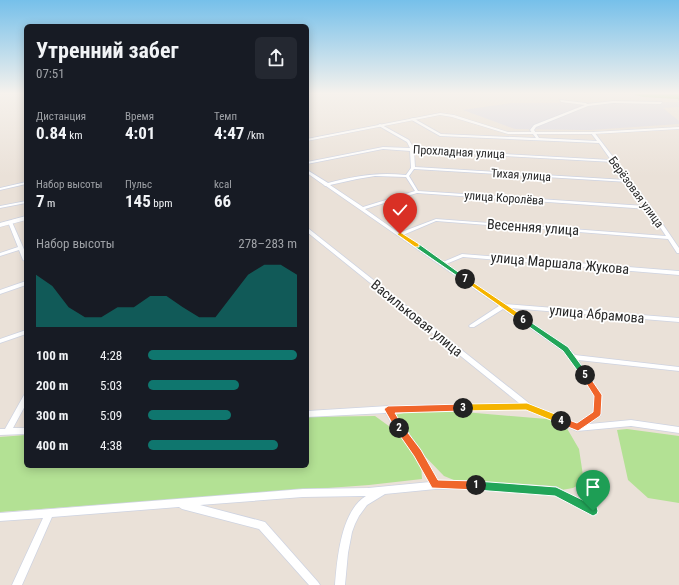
<!DOCTYPE html>
<html lang="ru">
<meta charset="utf-8">
<style>
body{margin:0;font-family:"Roboto Condensed",sans-serif;background:#242831;color:#f1f3f6;height:100vh;display:flex;flex-direction:column;font-size:15px;white-space:nowrap}
*{box-sizing:border-box;margin:0}
p{font-size:13px;color:#9ea1a6}
.icon{flex:none;width:22px;height:22px;fill:none;stroke:currentColor;stroke-width:2;stroke-linecap:round;stroke-linejoin:round}
.map{position:relative;flex:1;overflow:hidden}
.details{position:absolute;left:24px;top:24px;width:285px;height:444px;display:flex;flex-direction:column;background:#171b24;border-radius:6px;box-shadow:0 2px 10px #0003}
.details>*{flex:none}
.pin{position:absolute;display:grid;place-items:center;width:34px;height:34px;color:#fff;margin:-41px -17px;border-radius:50% 50% 50% 0;rotate:-45deg;box-shadow:0 0 4px #0007}
.pin .icon{rotate:45deg}
.km{position:absolute;width:20px;height:20px;margin:-10px;border-radius:50%;background:#222;color:#fff;font-size:11px;line-height:20px;text-align:center}
.round{display:grid;place-items:center;flex:none;width:42px;height:42px;border-radius:6px;background:#242831}
.head{display:flex;align-items:center;justify-content:space-between;height:68px;padding:0 12px}
h1{font-size:22px;font-weight:700;line-height:30px}
.figures{display:grid;grid-template-columns:repeat(3,1fr);gap:6px;height:68px;padding:4px 12px}
.figures div{display:grid;align-content:center}
.figures b{font-size:17px;font-weight:700}
.figures small{font-size:11px;font-weight:400}
.figures p{font-size:11px}
.chart{height:112px;padding:8px 12px}
.chart p{display:flex;justify-content:space-between}
.chart svg{width:100%;height:72px;margin-top:4px;fill:#0f766e;opacity:.7}
ul{padding:0 12px;list-style:none;font-size:13px}
li{display:grid;grid-template-columns:64px 48px 1fr;align-items:center;height:30px}
li i{height:10px;border-radius:5px;background:#0f766e}
.map>svg:first-child{display:block}
.industrial{fill:#dbd9e2}
.green{fill:#b3e194}
.lines{fill:none;stroke-linecap:round;stroke-linejoin:round}
.minor-casing{stroke:#ced3e1;stroke-width:1.5}
.tertiary-casing{stroke:#ced3e1;stroke-width:1}
.minor{fill:#fff;fill-rule:evenodd}
.tertiary{fill:#fff;fill-rule:evenodd}
.split-1{fill:#22a559;stroke:#fff}
.split-2{fill:#f0652b;stroke:#fff}
.split-3{fill:#f0652b;stroke:#fff}
.split-4{fill:#f5b400;stroke:#fff}
.split-5{fill:#f0652b;stroke:#fff}
.split-6{fill:#22a559;stroke:#fff}
.split-7{fill:#f5b400;stroke:#fff}
.split-8{fill:#22a559;stroke:#fff}
.split-9{fill:#f5b400;stroke:#fff}
.labels{text-anchor:middle;dominant-baseline:central;stroke-width:3.5;stroke-linejoin:round;paint-order:stroke}
.far-street-label{font-size:12px;fill:#272727;stroke:#fff}
.street-label{font-size:14px;fill:#272727;stroke:#fff}
</style>
<div class="map">
<svg width="679" height="585" viewBox="0 0 679 585">
<rect width="100%" height="100%" fill="#eae1d8"/>
<path class="industrial" d="M679,102V107L663,108L679,121V124L590,130L515,129L463,110L511,103Z"/>
<path class="green" d="M602,94H679V101L678,99L643,97L632,94Z
M409,412H464L547,419L565,425L579,449L584,482L573,488L556,491L466,485L444,476L415,446L409,432L399,424L394,415Z
M375,416L404,437L421,463L422,479L369,485L0,512V437L26,435V466H307V417Z
M627,429L679,436V503L648,498L628,480L617,430Z"/>
<g class="lines">
<g class="minor-casing">
<path id="minor" d="M560,100L586,103L587,104L613,101L662,102L661,104L613,103L588,106L536,127L534,130L539,138L597,141L591,133L594,132L651,207L679,248V253H677L668,239L436,221L403,235L443,262L462,254L679,271V275L463,257L446,264L504,304L679,318V322L510,308L567,347L575,355L679,367V371L578,360L601,395V414L600,416L589,424L631,420L679,427V433L631,426L577,431L526,409L393,412L396,417L421,451L438,481H466L556,487L596,508L597,511L596,514L593,515L590,514L555,495L466,489H436L385,494L367,505L359,516L355,524L352,532L348,553L345,585H335C337,559 341,511 366,496L303,497L200,505L265,522L318,582L320,585H309L259,529L182,509L179,507L52,517L22,585H12L43,518L0,521V513L303,489L368,488L430,482L415,455L390,421L386,413L307,417V411L388,406L519,403L307,232V229H309L530,404L576,424L593,413L594,395L571,359L563,351L503,309L474,327H470L469,326L470,325L499,306L326,186H325L324,185L307,173V170L328,183C355,176 377,172 406,175L411,168L410,151L383,149L307,164V162L383,147L410,148L407,142L379,126L378,125L380,124L409,140L414,149L611,160L599,143L440,136L410,119L413,118L441,134L536,138L530,130L534,125L585,105L561,102ZM414,151L613,162L626,180L415,167ZM414,169L628,182L646,206L418,191L409,176ZM375,176L406,177L415,191L363,207L330,185L357,179ZM417,193L648,209L666,236L436,219L399,233L365,209Z
M26,182V184L0,190V188Z
M26,201V203L0,208V206Z
M8,221H12V222L26,254V262L23,260L19,250L0,256V253L18,247L8,222Z
M26,281V285L0,294V290Z
M26,330V334L0,343V339Z
M26,394V404L13,428H26V434L0,435V429H5L24,395Z"/>
</g>
<g class="tertiary-casing">
<path id="tertiary" d="M440,113L454,115L508,132H593L679,127V129L593,134H508L452,117L440,115L307,141V139Z
M26,216V220L0,227V223Z"/>
</g>
<use href="#minor" class="minor"/>
<use href="#tertiary" class="tertiary"/>
</g>
<linearGradient id="sky" x2="0" y2="1"><stop stop-color="#76c0ea"/><stop offset="0.53" stop-color="#f6f2ed"/><stop offset="1" stop-color="#f6f2ed" stop-opacity="0"/></linearGradient>
<rect width="679" height="176" fill="url(#sky)"/>
<path class="split-1" d="M476,481L556,487L597,507L598,511L597,514L593,516L555,496L476,490L472,489L471,485L472,482Z"/>
<path class="split-2" d="M399,424L402,425L421,450L438,480L476,481L479,482L480,485L479,489L476,490L432,488L414,456L396,430L395,428L396,425Z"/>
<path class="split-3" d="M463,404L467,408L463,411L395,413L404,428L399,432L396,430L384,409L388,406Z"/>
<path class="split-4" d="M527,403L565,418L566,421L565,423H558L526,410L463,411L458,408L463,404Z"/>
<path class="split-5" d="M585,372L587,373L602,395L601,414L600,416L578,431L558,423L557,421L561,417L577,423L593,412L594,396L581,375Z"/>
<path class="split-6" d="M523,317L568,347L587,373V377H582L563,351L521,321L520,320Z"/>
<path class="split-7" d="M465,277L526,318V321H521L463,280L462,279Z"/>
<path class="split-8" d="M415,244H419L468,279L463,280L415,247Z"/>
<path class="split-9" d="M400,232L419,244V247H415L398,235L397,234Z"/>
<g class="labels">
<g class="far-street-label">
<text transform="translate(459 152) rotate(3)">Прохладная улица</text>
<text transform="translate(521 175) rotate(4)">Тихая улица</text>
<text transform="translate(636 192) rotate(54)">Берёзовая улица</text>
<text transform="translate(504 198) rotate(4)">улица Королёва</text>
</g>
<g class="street-label">
<text transform="translate(533 227) rotate(4)">Весенняя улица</text>
<text transform="translate(560 263) rotate(5)">улица Маршала Жукова</text>
<text transform="translate(597 314) rotate(5)">улица Абрамова</text>
<text transform="translate(417 318) rotate(39)">Васильковая улица</text>
</g>
</g>
</svg>
<div class="pin" style="left:593px;top:511px;background:#1e9e55"><svg class="icon" aria-label="arrive" viewBox="0 0 24 24"><path d="M6 21V4h12l-3 4 3 4H6"/></svg></div>
<div class="pin" style="left:400px;top:234px;background:#d93025"><svg class="icon" aria-label="check" viewBox="0 0 24 24"><path d="M5 12l5 5 9-10"/></svg></div>
<b class="km" style="left:476px;top:485px">1</b>
<b class="km" style="left:399px;top:428px">2</b>
<b class="km" style="left:463px;top:408px">3</b>
<b class="km" style="left:561px;top:421px">4</b>
<b class="km" style="left:585px;top:375px">5</b>
<b class="km" style="left:523px;top:320px">6</b>
<b class="km" style="left:465px;top:279px">7</b>
<section class="details">
<div class="head"><div><h1>Утренний забег</h1><p>07:51</p></div><a class="round"><svg class="icon" aria-label="share" viewBox="0 0 24 24"><path d="M12 15V3M7 8l5-5 5 5M5 13v7h14v-7"/></svg></a></div>
<div class="figures">
<div><p>Дистанция</p><b>0.84<small> km</small></b></div>
<div><p>Время</p><b>4:01</b></div>
<div><p>Темп</p><b>4:47<small> /km</small></b></div>
</div>
<div class="figures">
<div><p>Набор высоты</p><b>7<small> m</small></b></div>
<div><p>Пульс</p><b>145<small> bpm</small></b></div>
<div><p>kcal</p><b>66</b></div>
</div>
<div class="chart"><p><span>Набор высоты</span>278–283 m</p>
<svg viewBox="0 0 160 44" preserveAspectRatio="none"><path d="M0 44V12L10 19L20 32L30 38L40 38L50 32L60 32L70 25L80 25L90 32L100 38L110 38L120 25L130 12L140 6L150 6L160 12V44z"/></svg>
</div>
<ul>
<li><b>100 m</b>4:28<i style="width:100%"></i></li>
<li><b>200 m</b>5:03<i style="width:61%"></i></li>
<li><b>300 m</b>5:09<i style="width:56%"></i></li>
<li><b>400 m</b>4:38<i style="width:87%"></i></li>
</ul>
</section>
</div>
